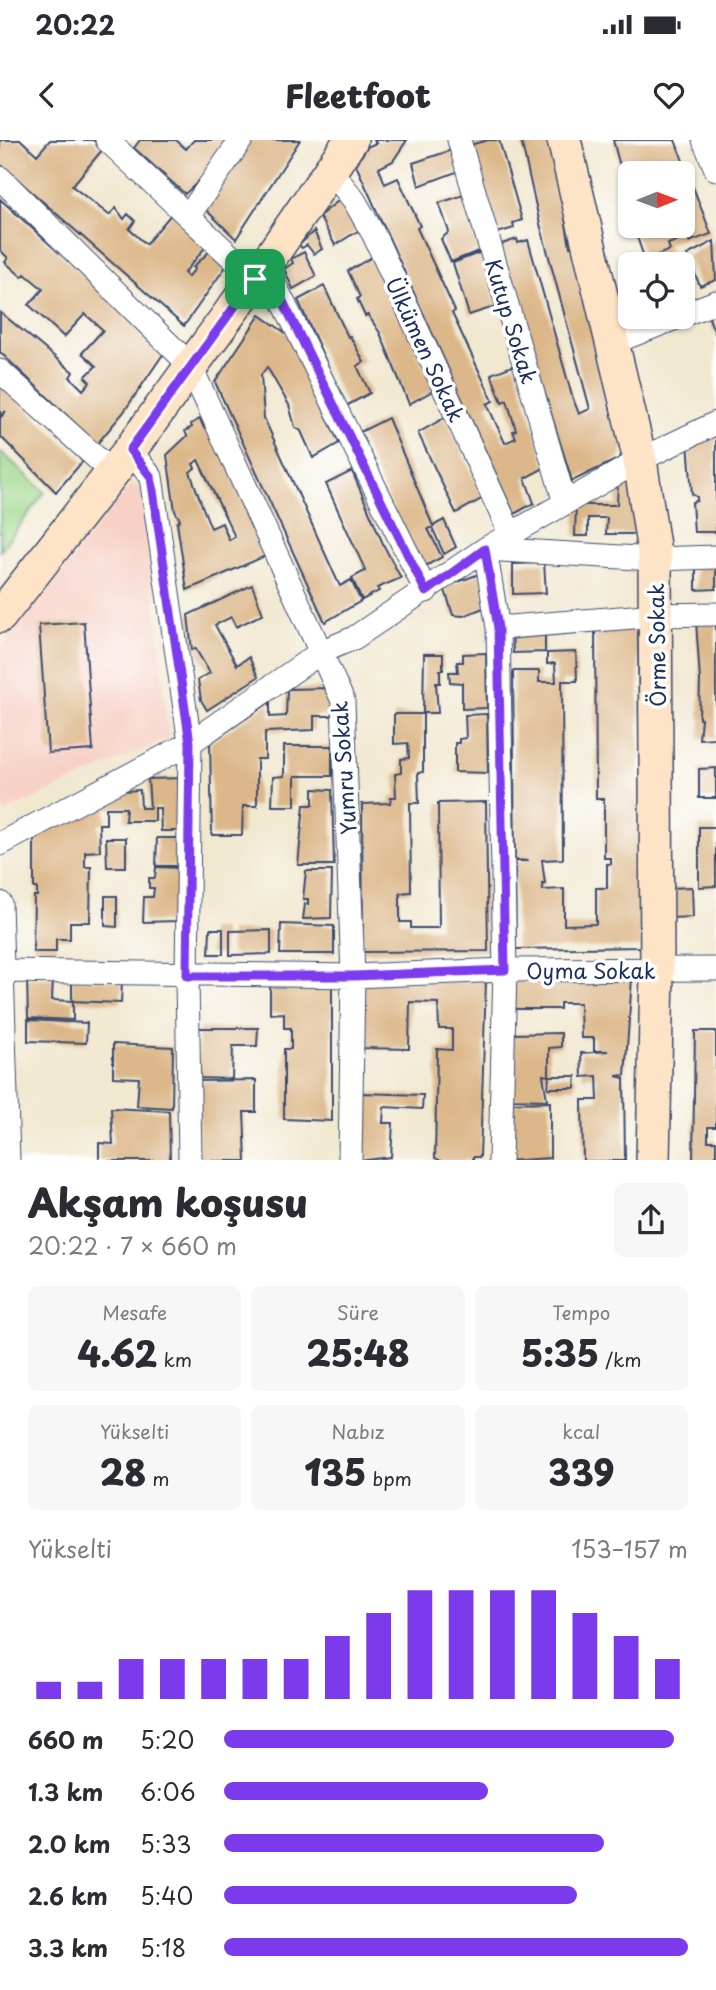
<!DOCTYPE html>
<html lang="tr">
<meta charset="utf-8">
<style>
body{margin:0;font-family:"Playpen Sans",sans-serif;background:#f7f7f7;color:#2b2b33;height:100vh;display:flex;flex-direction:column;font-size:26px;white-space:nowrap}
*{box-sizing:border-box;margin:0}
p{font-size:23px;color:#7c7c81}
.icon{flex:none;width:38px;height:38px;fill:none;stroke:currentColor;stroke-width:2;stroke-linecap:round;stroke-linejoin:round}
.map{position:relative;height:1020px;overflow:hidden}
.details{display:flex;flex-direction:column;background:#fff;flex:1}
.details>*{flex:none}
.needle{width:46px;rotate:89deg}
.controls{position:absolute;left:618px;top:21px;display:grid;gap:14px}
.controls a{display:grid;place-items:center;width:77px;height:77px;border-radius:10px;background:#fff;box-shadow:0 2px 5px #0004;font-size:35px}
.pin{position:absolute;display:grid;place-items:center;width:60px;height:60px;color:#fff;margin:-30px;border-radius:14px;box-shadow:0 4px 10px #0006}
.round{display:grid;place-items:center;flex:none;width:74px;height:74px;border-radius:10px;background:#f7f7f7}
.summary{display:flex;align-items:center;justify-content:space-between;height:119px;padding:0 28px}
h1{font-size:38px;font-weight:800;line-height:52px}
.stats{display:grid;grid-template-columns:repeat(3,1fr);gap:10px;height:119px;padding:7px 28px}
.stats div{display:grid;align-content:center;border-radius:10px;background:#f7f7f7;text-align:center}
.stats b{font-size:35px;font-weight:800}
.stats small{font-size:19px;font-weight:400}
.stats p{font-size:19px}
.chart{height:196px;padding:14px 28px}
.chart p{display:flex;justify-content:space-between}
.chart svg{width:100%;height:126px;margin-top:7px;stroke:#7c3aed;stroke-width:6}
ul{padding:0 28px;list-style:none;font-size:23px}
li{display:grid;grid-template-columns:112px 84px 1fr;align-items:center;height:52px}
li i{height:18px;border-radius:9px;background:#7c3aed}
.status{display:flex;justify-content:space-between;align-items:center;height:49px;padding:0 35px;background:#fff;direction:ltr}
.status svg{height:19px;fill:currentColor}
header{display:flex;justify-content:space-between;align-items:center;height:91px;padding:0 28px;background:#fff;font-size:32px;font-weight:800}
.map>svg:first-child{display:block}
.built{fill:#f7d1c6}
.green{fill:#9ed78a;stroke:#5c8374;stroke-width:2}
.building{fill:#dcb789;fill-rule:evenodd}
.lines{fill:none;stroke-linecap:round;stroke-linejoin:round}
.minor-casing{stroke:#3b4b6f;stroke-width:25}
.secondary-casing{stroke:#3b4b6f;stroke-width:36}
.minor{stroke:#fff;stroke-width:23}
.secondary{stroke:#fee4c6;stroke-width:33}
.route-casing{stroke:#fff;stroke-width:14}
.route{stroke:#7c3aed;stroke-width:9}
.labels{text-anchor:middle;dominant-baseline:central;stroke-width:7;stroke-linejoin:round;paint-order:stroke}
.street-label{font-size:21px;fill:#1b2f5e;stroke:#fff}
</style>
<div class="status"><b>20:22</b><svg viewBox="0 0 49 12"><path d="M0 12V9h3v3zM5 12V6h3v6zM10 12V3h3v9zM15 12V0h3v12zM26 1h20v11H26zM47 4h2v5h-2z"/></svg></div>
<header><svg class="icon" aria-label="back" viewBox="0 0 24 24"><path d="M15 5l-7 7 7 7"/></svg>Fleetfoot<svg class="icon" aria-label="heart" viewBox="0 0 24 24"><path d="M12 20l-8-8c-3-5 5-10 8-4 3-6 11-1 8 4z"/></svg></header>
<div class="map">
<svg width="716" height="1021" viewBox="0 0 716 1021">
<rect width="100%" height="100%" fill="#fff"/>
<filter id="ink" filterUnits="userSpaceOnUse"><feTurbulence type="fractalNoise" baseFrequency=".0143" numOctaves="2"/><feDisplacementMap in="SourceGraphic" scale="14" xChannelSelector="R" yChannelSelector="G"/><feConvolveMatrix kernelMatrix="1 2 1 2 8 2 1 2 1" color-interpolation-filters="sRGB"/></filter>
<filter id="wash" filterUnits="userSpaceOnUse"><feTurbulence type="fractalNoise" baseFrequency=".00686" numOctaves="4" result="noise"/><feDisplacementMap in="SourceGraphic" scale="28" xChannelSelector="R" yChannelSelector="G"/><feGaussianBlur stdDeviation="1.57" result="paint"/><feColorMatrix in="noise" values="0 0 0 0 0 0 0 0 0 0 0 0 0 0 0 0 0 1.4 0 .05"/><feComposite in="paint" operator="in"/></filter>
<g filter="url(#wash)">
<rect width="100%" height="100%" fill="#f1e8d0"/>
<path class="built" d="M130,345L144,347L169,598L4,672L0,642V509Z"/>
<path class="green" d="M0,311L45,352L0,411Z"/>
<g id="blocks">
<path class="building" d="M0,0H21L37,15L50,0H93L103,9L72,46L109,75L116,68L124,79L128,74L135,81L129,89L146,104L173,72L208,104L184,133L188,137L195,129L193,127L213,108L229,122L184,186L0,24Z
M140,0H176L186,9L194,0H228L200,40L185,54L134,8Z
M249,0H300L236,99L204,68Z
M374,0H407L393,21L379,28L385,44L398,38L420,86L417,88L455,171L452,173L493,261L487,264L505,303L516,298L513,291L516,290L507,260L502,262L491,234L515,225L546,327L525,338L534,363L514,374L356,25L367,7L376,3Z
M488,0H499L522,80L513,83L514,88L494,94L470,5Z
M521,0H552L571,77L565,78L570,107L578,105L626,299L620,318L572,341L499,105L517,99L518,103L528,100L572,256L579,274L590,269L540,84Z
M613,0H675L711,94L689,102L687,97L668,104L670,110L645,120L636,94L640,93L637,86H682V33H630V64Z
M452,10L459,31L419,46L413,23Z
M464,55L481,110L451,122L441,99L449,92L439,63Z
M342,58L361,89L335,105L319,76Z
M0,59L166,210L123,273L97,304L0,212V172L73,232L70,237L83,250L90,242L85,237L96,226L82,213L103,190L85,174L64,197L29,165L43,149L25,134L22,137L5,122L8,118L0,110Z
M314,91L322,109L314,114L307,105L302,108L299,105Z
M714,101L716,140L700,146L687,115Z
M304,112L316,136L293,149L284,129L293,123L291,119Z
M481,112L497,166L469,175L453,123Z
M374,116L434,250L409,264L380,193L368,175L365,176L357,159L360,157L348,131Z
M324,146L348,197L350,196L364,222L357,226L370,253L346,266L298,160Z
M716,164V196L705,168Z
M260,175L290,196L339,303L313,318L301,291L295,287L289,265L267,227L261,235L264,278L337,440L340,446L351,440L361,461L325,482L215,242Z
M0,244L83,321L56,352L0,296V278L6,271L0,276Z
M446,277L483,358L456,373L418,293Z
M388,278L433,386L444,380L456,407L444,414L432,387L428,389L442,417L420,429L358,293Z
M200,279L204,288L210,285L270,414L187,450L177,383L180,380L175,371L167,315L187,296L185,291L192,287L191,284ZM198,320L235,397L229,400L222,383L211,388L203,368L190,332L195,328L193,324Z
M716,286V392H694L692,362L697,361V357L692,354L688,302Z
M352,331L384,406L401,438L377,448L379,451L362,460L352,438L365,431L363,425L326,344Z
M637,333L638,394H606L607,378H588V396H575L576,365H617L618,342Z
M716,420V449L696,450V421Z
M544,423L546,453L513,454V424Z
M482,433L486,467L463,476L453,475L444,447Z
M252,445L263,474L236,487L231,477L215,485L237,525L249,517L258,537L207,570L201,560L198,540L210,533L195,508L192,510L188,475Z
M716,480V598L699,599L701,579H699L700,540L696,481Z
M638,481L641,807L516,809L515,721H529L515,720L513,531H539V542H556L555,523L547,524V513L576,512L577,541H562L563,719L542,720L545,744H542L543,750L564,749V785L596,784V748H607V724H611V718H604V659H596L595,482Z
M84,482L93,610L48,613L39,485Z
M512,488L545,492V512L513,513Z
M486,513L487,568L462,569V543L450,542L449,532H458L457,522H463V514Z
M424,514H443V530H440V543H436L438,573H423Z
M331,548L333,576H314V590L265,592V619H257V666H243L242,695H212L210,603L270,562V577L286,576L287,549Z
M394,574H423V632L418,633L419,663H410L411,752L400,753V782H411V788H439L438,663L486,662L488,811L363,812L362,664L390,663L391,657H396L395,634L401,633V619L409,618L408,603L394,604Z
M487,574L488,633L455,632V603H459V599L466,598L465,575Z
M284,606H332V636H295V666H272L273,637L284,636Z
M716,628V658H699V629Z
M182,638L183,691H161L160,668H155V681H125L126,668H106V684H99L100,711L85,712V727H91L90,782H70V799H56V812H33L34,756H37V748H34V691L106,652L140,650L141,668H150L148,639Z
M313,649L332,650L334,725H298L304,665H313Z
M699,687H716V746L699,747Z
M106,698H126V727H107Z
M157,698H183L182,726H156Z
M156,727L182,728L177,781L143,782L144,757H153L154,748H149V738H155Z
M306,731H332L331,778L303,779L305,764H308V759H303Z
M692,747L693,777L670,778V748Z
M105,756H117V787L105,786Z
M281,784L334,786V814H280Z
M210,789H223V814H209Z
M271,790V814L230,815V791Z
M27,838L53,839L52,860L73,861V880L28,878Z
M632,838L625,935L616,936L624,938L625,1021H583L582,960H598L597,936L582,937L581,913L608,911H594V898H581L580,863H560V869H512L514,840Z
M72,839L122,841L121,863L72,861Z
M486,841L480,1017H473V1021H441L435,1018L437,909L452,910V889H439L438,863L410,862L409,909L361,908L362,842Z
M270,843H332V981L284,979V909H291V888H284V873L270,874Z
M28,880L87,883L86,903L28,901Z
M199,888H258L257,906H233L232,939L198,938Z
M695,891H716V987H708V1001H716V1021H693Z
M561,893V907L549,908V936L543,935L547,960L507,959L511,894Z
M113,904L173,907L172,968L137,966L139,938L113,937Z
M549,936H576L575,948H548Z
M256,940V972H244L246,1021H198V941Z
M360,953L423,955L422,969L384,967L383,983H393L391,1017L358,1021Z
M550,962V1018L506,1021L508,963Z
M111,968L169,971L170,1021H99V1003L113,1004Z"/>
</g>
</g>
<g filter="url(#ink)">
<use href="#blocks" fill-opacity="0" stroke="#3b4b6f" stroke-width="2"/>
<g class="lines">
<g class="minor-casing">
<path id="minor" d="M107,0L255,139
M459,0L565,363
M704,0L716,29
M330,30L354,60L374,95L511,395
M0,38L190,225L343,561L353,836L350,1021
M189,75L241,0
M265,125L426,451
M682,175L716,162
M612,203L678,177
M0,231L111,331
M130,310L151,337L190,603L187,836L190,1021
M498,488L657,475L716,474
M0,704L190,603L321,512L354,498L485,409L640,320L716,283
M0,763L8,1021
M4,831L353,836L505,830L716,829
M500,1021L505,830L498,488L485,409L655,419L716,417"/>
</g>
<g class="secondary-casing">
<path id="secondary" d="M564,0L640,320L655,419L657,830L653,1021
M0,476L130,310L265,125L351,0"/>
</g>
<use href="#minor" class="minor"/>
<use href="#secondary" class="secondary"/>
</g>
</g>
<g class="lines" filter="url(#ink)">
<g class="route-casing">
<path id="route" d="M265,125L426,452L485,409L498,488L505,830L353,836H187L190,603L151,337L130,310Z"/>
</g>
<use href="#route" class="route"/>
</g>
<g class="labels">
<g class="street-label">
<text transform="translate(512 181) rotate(73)">Kutup Sokak</text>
<text transform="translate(426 209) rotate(65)">Ülkümen Sokak</text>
<text transform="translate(656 505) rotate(-91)">Örme Sokak</text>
<text transform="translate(343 628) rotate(-94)">Yumru Sokak</text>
<text x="591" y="830">Oyma Sokak</text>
</g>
</g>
</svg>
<div class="controls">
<a><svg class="needle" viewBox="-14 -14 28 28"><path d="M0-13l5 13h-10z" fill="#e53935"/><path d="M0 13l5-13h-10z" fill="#7c7c81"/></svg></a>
<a><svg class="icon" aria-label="locate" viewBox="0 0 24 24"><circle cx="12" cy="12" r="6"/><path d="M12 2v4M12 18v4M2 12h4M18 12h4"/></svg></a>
</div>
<div class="pin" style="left:255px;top:139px;background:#1e9e55"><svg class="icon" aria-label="arrive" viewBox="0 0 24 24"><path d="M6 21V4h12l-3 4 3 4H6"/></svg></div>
</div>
<section class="details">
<div class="summary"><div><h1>Akşam koşusu</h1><p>20:22 · 7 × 660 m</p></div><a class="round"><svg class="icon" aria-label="share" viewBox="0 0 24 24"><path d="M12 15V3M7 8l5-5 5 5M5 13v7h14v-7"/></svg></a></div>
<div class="stats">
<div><p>Mesafe</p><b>4.62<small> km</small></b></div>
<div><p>Süre</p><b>25:48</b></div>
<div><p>Tempo</p><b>5:35<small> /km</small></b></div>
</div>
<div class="stats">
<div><p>Yükselti</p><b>28<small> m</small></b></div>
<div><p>Nabız</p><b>135<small> bpm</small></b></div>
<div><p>kcal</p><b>339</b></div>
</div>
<div class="chart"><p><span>Yükselti</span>153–157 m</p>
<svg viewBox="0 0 160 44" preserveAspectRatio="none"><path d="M5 44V38M15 44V38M25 44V30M35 44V30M45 44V30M55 44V30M65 44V30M75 44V22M85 44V14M95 44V6M105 44V6M115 44V6M125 44V6M135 44V14M145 44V22M155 44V30"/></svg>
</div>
<ul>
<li><b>660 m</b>5:20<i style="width:97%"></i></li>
<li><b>1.3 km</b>6:06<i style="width:57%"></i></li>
<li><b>2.0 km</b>5:33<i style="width:82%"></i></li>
<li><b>2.6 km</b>5:40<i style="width:76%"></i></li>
<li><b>3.3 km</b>5:18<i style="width:100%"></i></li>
</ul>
</section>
